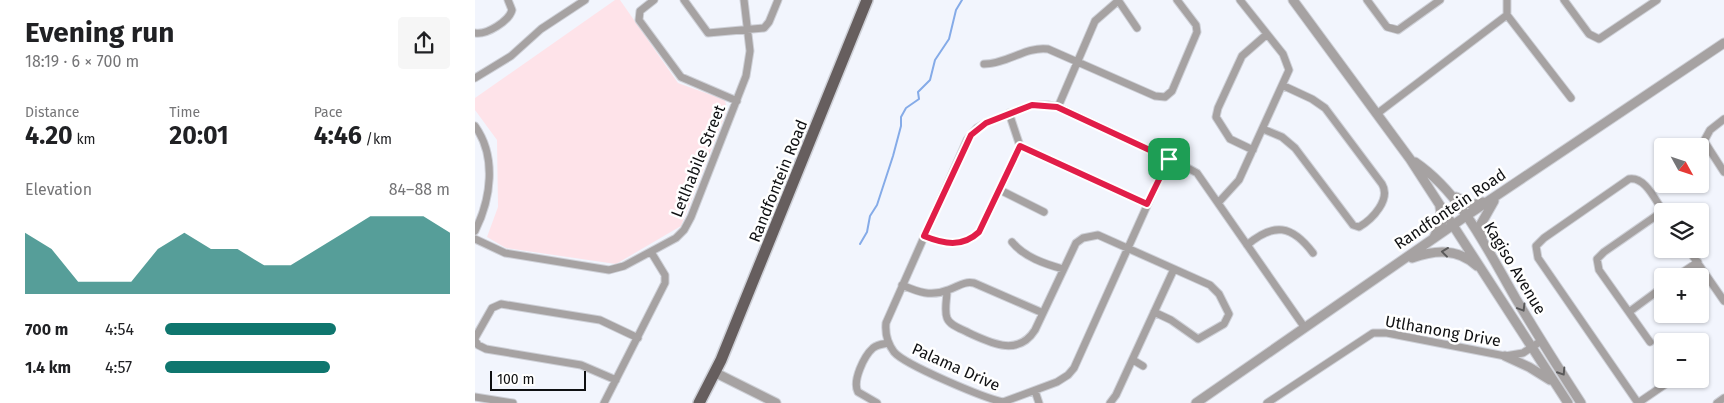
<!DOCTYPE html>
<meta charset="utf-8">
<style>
body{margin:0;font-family:"Fira Sans",sans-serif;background:#f6f6f6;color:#202124;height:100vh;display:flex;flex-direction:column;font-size:19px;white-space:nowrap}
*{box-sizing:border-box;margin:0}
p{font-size:16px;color:#757577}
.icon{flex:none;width:28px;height:28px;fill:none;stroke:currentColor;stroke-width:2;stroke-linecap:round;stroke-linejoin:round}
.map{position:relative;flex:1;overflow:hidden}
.sheet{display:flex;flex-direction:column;background:#fff;width:475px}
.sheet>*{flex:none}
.needle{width:32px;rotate:130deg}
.controls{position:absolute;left:1179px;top:138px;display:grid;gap:10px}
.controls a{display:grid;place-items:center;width:55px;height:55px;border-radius:5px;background:#fff;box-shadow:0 1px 4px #0004;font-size:25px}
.scale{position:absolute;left:15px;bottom:12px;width:96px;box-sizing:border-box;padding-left:5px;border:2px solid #0f1012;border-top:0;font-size:14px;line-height:18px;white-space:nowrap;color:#0f1012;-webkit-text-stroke:4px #fff;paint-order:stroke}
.pin{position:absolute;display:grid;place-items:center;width:42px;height:42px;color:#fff;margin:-21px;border-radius:10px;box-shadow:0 2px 8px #0006}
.round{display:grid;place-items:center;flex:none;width:52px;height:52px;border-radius:5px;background:#f6f6f6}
.head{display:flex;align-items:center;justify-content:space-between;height:85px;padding:0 25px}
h1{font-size:28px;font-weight:700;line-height:38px}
.figures{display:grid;grid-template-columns:repeat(3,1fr);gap:8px;height:85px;padding:5px 25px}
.figures div{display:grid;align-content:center}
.figures b{font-size:25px;font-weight:700}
.figures small{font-size:14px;font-weight:400}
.figures p{font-size:14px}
.chart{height:140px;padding:10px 25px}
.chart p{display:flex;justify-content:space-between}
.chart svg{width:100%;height:90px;margin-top:5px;fill:#0f766e;opacity:.7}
ul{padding:0 25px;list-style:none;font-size:16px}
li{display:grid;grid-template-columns:80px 60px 1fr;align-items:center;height:38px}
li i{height:12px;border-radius:6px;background:#0f766e}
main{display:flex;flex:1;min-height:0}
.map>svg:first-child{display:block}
.education{fill:#fee3e9}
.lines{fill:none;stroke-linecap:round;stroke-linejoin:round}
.stream{stroke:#85abe8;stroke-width:2}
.minor-casing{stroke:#ced0d7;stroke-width:9}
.tertiary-casing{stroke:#ced0d7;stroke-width:11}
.primary-casing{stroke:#ced0d7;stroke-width:14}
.minor{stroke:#a6a2a2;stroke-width:7}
.tertiary{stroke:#a6a2a2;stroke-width:9}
.primary{stroke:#665e5e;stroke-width:11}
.oneway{stroke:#5a595a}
.route-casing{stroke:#fff;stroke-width:10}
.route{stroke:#e11d48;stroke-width:6}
.labels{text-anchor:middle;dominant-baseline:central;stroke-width:5;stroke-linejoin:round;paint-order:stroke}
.street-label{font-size:16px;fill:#0f1012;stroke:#fff}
</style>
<main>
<section class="sheet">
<div class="head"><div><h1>Evening run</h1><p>18:19 · 6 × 700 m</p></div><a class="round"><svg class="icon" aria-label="share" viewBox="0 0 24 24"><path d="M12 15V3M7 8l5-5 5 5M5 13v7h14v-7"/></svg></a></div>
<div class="figures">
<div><p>Distance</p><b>4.20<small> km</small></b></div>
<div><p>Time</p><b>20:01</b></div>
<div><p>Pace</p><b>4:46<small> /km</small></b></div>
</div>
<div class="chart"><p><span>Elevation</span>84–88 m</p>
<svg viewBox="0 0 160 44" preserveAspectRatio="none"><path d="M0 44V14L10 22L20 38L30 38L40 38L50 22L60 14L70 22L80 22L90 30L100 30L110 22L120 14L130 6L140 6L150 6L160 14V44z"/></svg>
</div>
<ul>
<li><b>700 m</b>4:54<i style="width:60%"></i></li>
<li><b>1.4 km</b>4:57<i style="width:58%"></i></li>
</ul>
</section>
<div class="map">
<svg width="1249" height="403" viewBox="0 0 1249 403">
<rect width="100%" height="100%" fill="#f2f5fd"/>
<path class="education" d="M140,0H145L203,83L250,100L252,110L206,226L141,264L31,248L12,237L23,207L22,140L0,110V98Z"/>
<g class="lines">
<path class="stream" d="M385,244L392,232L395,216L402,205L418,156L426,126V117L431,108L444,99L443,92L455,80L460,60L474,39L481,10L487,0"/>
<g class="minor-casing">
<path id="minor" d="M179,0L165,11L164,20L206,77L262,101
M209,0L233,33L289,28L294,22L303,0
M643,0L662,28
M892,0L912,27L923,30L965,0
M1089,0L1114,34L1124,39L1182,0
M1032,15L1096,98
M0,33C12,35 34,21 37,10L33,0
M509,64C532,64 551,46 573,49L680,96L690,97L697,91L722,32L721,25L702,0
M0,78L36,56L66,29L110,0
M583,107L620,21L644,0
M534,113L545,146L672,204
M903,113L1032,15V0
M1249,119L1235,130L1229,141L1249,172
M0,126C22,157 16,199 0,231
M788,129L807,137L820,148L878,225L884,227C898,219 916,199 907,184L850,108L837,99L809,86
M778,150L755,139L741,117L743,108L767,56L791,35
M693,159L599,368L593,375L582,382L528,402C509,398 430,365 419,352C413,344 410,333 411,323L492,140L502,128L511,123L557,105H573L583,107L709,166L722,173L830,328
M525,190L569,212
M743,203L764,180L814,70L808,54L765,0
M449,236C469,244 487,248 504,232L545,146
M0,239L30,253L134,270L149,266L201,238L209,230L216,217L271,76L275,51L269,0
M537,242C549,257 570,264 588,269
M772,245C799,222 817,225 838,253
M1213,249L1249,301
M1202,276L1223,262
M427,285C443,292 456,297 473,290C483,287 488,281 499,283L568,313
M472,291C472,299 469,310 472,318C475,326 487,329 494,333C516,343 543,357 560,330L601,243L608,238L623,235L735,285L744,294L754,314L749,324L723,339L696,320L679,312
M1154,312L1188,287
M0,338L17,308L26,304L125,320L163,338
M0,340L3,345L11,349L106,365L141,380
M1175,342L1124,270L1122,259L1129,252L1188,211
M1225,359L1229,357
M658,360L668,366
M560,391L564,403
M0,397L38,403
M129,403L190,283V275L176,252
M402,403L383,392C377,381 389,356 398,348C403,344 408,344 414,343
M635,403L641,395L699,269
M792,403L898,333H912L1030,356L1048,353L1066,341
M1163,403L1063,258L1061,246L1069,238L1154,179C1170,176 1180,200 1188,211
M1163,403L1198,379
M1242,403L1249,398"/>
</g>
<g class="tertiary-casing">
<path id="tertiary" d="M818,0L935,159L1093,403
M940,162C987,194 1013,251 1041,299C1062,334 1084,369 1106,403
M981,197L997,205L1008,202
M959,237L967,222L965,207
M1007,237L1006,224L1019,201
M937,258C960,250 983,248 1002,266
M1030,356L1054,367L1075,380
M241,373L301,403
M721,403L991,216L1249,43"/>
</g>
<g class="primary-casing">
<path id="primary" d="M224,403L246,360L392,0"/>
</g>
<use href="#minor" class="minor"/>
<use href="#tertiary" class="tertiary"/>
<use href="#primary" class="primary"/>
</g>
<defs><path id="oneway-chevron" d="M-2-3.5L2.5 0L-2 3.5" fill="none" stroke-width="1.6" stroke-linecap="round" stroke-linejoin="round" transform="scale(1.25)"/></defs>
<g class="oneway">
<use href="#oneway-chevron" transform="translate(970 252) rotate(-173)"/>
<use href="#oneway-chevron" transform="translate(1047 308) rotate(59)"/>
<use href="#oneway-chevron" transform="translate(1087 372) rotate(57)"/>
</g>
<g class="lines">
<g class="route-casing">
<path id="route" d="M557,105L582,107L694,159L672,204L545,146L504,232C487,248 469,244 449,236L496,135L511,123Z"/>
</g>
<use href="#route" class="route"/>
</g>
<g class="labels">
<g class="street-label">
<text transform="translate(223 161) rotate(-68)">Letlhabile Street</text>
<text transform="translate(303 181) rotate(-68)">Randfontein Road</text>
<text transform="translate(975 209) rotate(-34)">Randfontein Road</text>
<text transform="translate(1040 268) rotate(59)">Kagiso Avenue</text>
<text transform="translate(968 331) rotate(10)">Utlhanong Drive</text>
<text transform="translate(481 367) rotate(24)">Palama Drive</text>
</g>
</g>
</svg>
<div class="controls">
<a><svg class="needle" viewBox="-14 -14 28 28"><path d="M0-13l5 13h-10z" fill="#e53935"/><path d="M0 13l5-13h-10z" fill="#757577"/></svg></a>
<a><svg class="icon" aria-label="layers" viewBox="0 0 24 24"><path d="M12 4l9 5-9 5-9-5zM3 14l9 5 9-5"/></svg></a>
<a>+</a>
<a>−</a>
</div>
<div class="scale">100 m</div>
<div class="pin" style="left:694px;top:159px;background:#1e9e55"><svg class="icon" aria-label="arrive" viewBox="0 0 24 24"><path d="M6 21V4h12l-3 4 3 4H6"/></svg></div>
</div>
</main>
